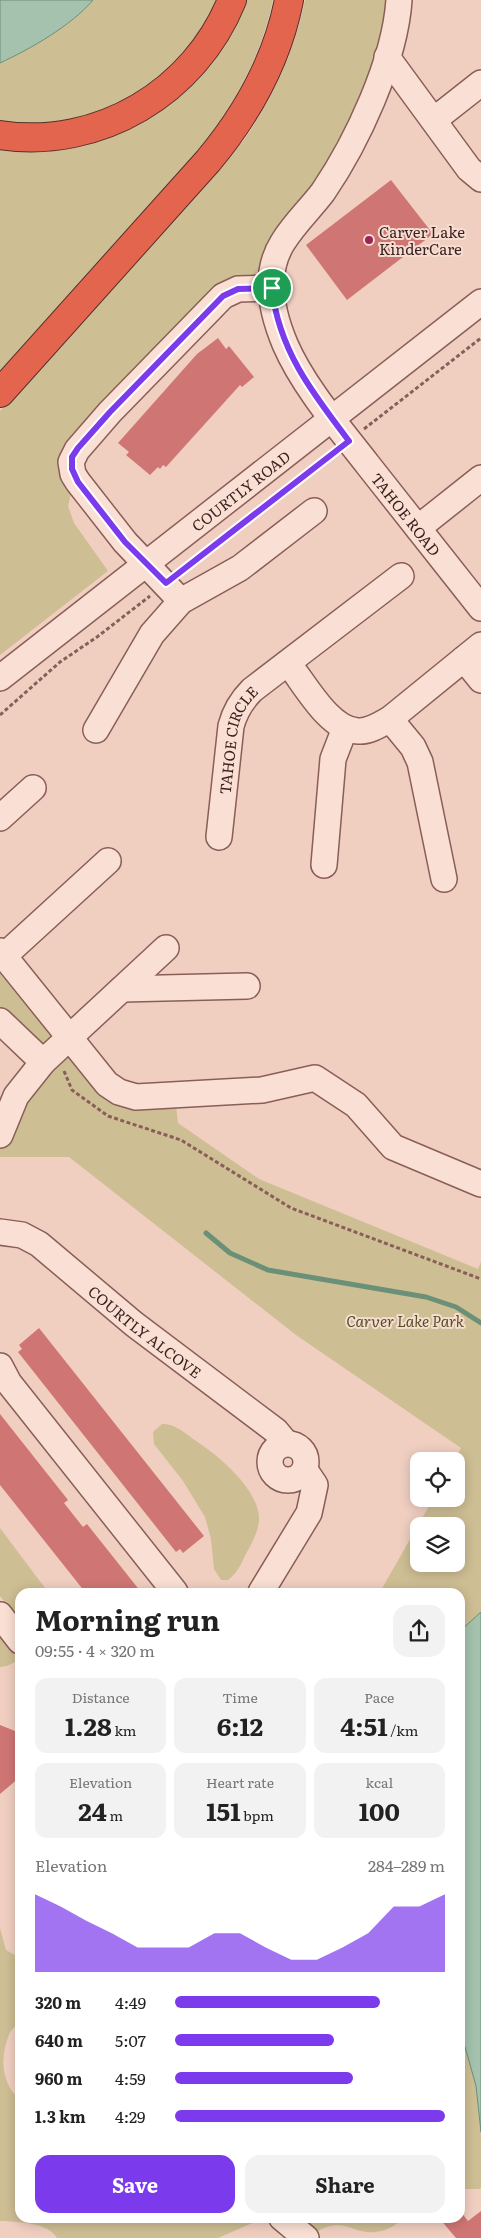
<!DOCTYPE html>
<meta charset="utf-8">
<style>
body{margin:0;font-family:Literata,serif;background:#f2f2f2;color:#222;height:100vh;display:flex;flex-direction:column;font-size:19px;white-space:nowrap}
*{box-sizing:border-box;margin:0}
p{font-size:16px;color:#767676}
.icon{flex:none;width:28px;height:28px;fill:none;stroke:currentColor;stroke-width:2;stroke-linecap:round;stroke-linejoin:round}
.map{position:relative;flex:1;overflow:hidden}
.drawer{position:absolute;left:15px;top:1588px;width:450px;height:635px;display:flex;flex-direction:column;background:#fff;border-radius:15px;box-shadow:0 2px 12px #0003}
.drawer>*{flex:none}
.controls{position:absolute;left:410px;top:1452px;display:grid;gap:10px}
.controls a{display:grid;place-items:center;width:55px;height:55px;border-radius:10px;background:#fff;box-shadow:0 2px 12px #0003;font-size:25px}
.pin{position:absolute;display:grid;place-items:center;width:42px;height:42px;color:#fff;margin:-21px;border:2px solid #fff;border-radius:50%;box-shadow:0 1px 5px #0007}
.round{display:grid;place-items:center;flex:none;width:52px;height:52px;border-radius:15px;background:#f2f2f2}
.summary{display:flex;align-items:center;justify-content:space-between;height:85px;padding:0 20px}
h1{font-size:28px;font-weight:700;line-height:38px}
.stats{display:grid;grid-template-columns:repeat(3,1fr);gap:8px;height:85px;padding:5px 20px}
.stats div{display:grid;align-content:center;border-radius:12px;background:#f2f2f2;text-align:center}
.stats b{font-size:25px;font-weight:700}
.stats small{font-size:14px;font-weight:400}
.stats p{font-size:14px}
.chart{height:140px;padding:10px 20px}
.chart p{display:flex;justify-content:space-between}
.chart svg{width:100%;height:90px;margin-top:5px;fill:#7c3aed;opacity:.7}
.cta{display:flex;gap:10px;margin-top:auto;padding:10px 20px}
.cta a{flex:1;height:58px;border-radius:15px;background:#7c3aed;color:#fff;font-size:20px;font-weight:700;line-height:58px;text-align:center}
.cta a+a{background:#f2f2f2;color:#222}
ul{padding:0 20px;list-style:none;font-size:16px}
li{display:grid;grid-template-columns:80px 60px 1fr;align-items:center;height:38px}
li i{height:12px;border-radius:6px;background:#7c3aed}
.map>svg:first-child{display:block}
.green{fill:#cebe94;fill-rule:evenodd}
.water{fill:#a4c2ad;stroke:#6a9078}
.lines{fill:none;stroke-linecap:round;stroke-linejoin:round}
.stream{stroke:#6a9078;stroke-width:5}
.building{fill:#cf7675}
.minor-casing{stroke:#8a5e58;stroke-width:28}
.highway-casing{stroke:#572f2c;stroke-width:30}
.path{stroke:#8a5e58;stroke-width:3;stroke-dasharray:4 2.5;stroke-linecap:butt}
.minor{stroke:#fae0d4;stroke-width:25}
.highway{stroke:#e3654e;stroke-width:28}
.route-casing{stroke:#fff;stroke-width:10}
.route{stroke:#7c3aed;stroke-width:6}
.poi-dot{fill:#9b2555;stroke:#f7ddd1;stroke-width:2}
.labels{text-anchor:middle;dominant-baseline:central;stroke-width:4;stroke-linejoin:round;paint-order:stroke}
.poi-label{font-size:15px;fill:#391f1d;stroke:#f7ddd1;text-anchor:start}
.street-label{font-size:15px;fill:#391f1d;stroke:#f7ddd1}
.park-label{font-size:15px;font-style:italic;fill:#564e22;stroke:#f7ddd1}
</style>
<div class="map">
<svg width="481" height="2238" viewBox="0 0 481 2238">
<rect width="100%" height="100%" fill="#f0cfc1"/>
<path class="green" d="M0,0H219L197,40L163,77L116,108L55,125L0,124Z
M242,0H273C253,97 189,163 126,235C84,283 42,330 0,378V147L91,141Z
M305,0H388L373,67L343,138L258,275L75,439L72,488L68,506L74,523L108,571L0,655V411L244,140C274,96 294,52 305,0Z
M0,951L107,1084L175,1095L178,1123L259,1179L478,1269L481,1262V2188L479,2189H460V1592H380L433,1499H456V1461H454L461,1448L296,1335L69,1157H0V1135L43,1062L0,1021ZM419,1526H456V1564H419Z
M162,1424C175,1423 186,1434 196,1441C219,1456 256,1487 259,1516C260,1528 253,1541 247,1552C242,1562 237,1574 228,1580H221L214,1569L211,1539L205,1517L183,1481L154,1444L153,1432Z
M0,1528L48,1592H20V1622L0,1596Z
M0,1634L19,1660L7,1666L0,1667Z
M0,1928L6,1950L20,1958C20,1969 23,2013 20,2020C18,2024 13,2028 10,2032C0,2056 0,2082 20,2100V2218H264L218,2238H57C48,2222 17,2222 0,2221Z
M302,2218H405C397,2224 387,2231 376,2232C354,2235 344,2216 318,2231Z"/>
<path class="water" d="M0,0H93C71,26 30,49 0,63Z
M481,1612V2132L476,2086L460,2029V1631Z"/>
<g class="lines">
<path class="stream" d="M206,1233L230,1253L268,1270L426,1297L456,1307L481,1323"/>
</g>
<path class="building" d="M391,180L433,234L347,300L306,245Z
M218,338L226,349L229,346L254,377L242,387L240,385L166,467L163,465L160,469L158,467L150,475L126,455L129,452L118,443L197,354Z
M39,1328L204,1536L183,1553L180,1549L176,1552L18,1352L22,1349L19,1345Z
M0,1414L68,1500L64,1503L83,1527L87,1524L141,1592H85L0,1485Z
M0,1725L20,1733V1777L0,1794Z
M481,2211V2238H456L439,2218H460L461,2212L468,2221Z"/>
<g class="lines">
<g class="minor-casing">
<g id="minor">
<path id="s1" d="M399,0C395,61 357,142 323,192C310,209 294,224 283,242C263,273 272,313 285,344C303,386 340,429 368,465C406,513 443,560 481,608"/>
<path d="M387,57L469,169L481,179"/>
<path d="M434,120L481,83"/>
<path d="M418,528L481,478"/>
<path d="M181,601L125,542L78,482L73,474L71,462L77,450L110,412L223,296L238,289L272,288"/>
<path d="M464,659L481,680"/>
<path d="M288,663C305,684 329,730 358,731C369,732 381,724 390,719L481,645"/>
<path id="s2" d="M0,678L481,302"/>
<path d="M390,719L413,747L420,762L444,879"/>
<path d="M96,730L152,634L181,601L240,568L314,511"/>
<path d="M0,818L33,788"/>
<path id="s3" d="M219,837L231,726C235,711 241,701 252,690L401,576"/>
<path d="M324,865L333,759L345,728"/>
<path d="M0,951L107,1084L119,1092L136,1097L262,1090L315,1078L356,1105L393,1147L481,1184"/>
<path d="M4,956L108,861"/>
<path d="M122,989L247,986"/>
<path d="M0,1021L43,1062"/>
<path d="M0,1135L16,1096L43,1062L166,948"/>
<path id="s4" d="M0,1232L22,1235L39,1244L134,1324L276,1431L286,1443"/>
<path d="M0,1366L9,1383L175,1592"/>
<circle cx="288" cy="1462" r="18"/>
<path d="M261,1592L309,1513L315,1485L305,1470"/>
<path d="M0,1615L20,1641"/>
<path d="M282,2218L306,2238"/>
</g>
</g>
<g class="highway-casing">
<path id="highway" d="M0,135C99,150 195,92 232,0
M0,393L208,161C248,113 277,61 289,0"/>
</g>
<path class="path" d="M364,429L481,338
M180,572L333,453
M0,715L60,662L97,637L150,596
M64,1071L72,1090L108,1116L181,1140L291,1208L481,1279"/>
<use href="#minor" class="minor"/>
<use href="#highway" class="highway"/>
</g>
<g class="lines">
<g class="route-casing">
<path id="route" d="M272,288C278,349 313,394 349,441L166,583L125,542L78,482L72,469V457L78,448L110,412L223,296L238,289Z"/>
</g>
<use href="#route" class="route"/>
</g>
<circle class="poi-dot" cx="369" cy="240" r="5"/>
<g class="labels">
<g class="poi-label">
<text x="379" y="231">Carver Lake<tspan x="379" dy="17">KinderCare</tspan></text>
</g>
<g class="street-label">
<text stroke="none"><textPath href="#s2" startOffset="305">COURTLY ROAD</textPath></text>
<text stroke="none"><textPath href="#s1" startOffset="588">TAHOE ROAD</textPath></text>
<text stroke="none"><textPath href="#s3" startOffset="100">TAHOE CIRCLE</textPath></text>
<text stroke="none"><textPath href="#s4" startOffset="179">COURTLY ALCOVE</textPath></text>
</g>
<g class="park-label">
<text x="405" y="1320">Carver Lake Park</text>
</g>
</g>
</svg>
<div class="controls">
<a><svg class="icon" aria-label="locate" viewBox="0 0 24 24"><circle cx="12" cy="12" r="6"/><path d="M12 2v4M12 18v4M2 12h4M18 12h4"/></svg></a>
<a><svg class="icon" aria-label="layers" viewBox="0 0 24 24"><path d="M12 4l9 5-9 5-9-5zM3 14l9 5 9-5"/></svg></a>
</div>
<div class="pin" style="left:272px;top:288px;background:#1e9e55"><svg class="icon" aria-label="arrive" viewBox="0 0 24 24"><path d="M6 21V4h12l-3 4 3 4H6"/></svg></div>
<section class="drawer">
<div class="summary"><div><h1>Morning run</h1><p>09:55 · 4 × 320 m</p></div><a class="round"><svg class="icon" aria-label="share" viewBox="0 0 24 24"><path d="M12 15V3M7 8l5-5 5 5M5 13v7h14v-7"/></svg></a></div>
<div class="stats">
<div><p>Distance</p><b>1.28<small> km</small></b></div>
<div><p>Time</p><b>6:12</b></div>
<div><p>Pace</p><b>4:51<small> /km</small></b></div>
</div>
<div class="stats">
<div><p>Elevation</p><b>24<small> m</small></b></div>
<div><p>Heart rate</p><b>151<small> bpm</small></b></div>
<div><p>kcal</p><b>100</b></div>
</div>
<div class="chart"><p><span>Elevation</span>284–289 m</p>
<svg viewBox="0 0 160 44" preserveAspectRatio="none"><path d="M0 44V6L10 12L20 19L30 25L40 32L50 32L60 32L70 25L80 25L90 32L100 38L110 38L120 32L130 25L140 12L150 12L160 6V44z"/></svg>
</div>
<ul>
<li><b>320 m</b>4:49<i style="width:76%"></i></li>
<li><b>640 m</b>5:07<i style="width:59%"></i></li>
<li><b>960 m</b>4:59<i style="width:66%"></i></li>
<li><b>1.3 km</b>4:29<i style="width:100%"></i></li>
</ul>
<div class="cta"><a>Save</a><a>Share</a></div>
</section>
</div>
